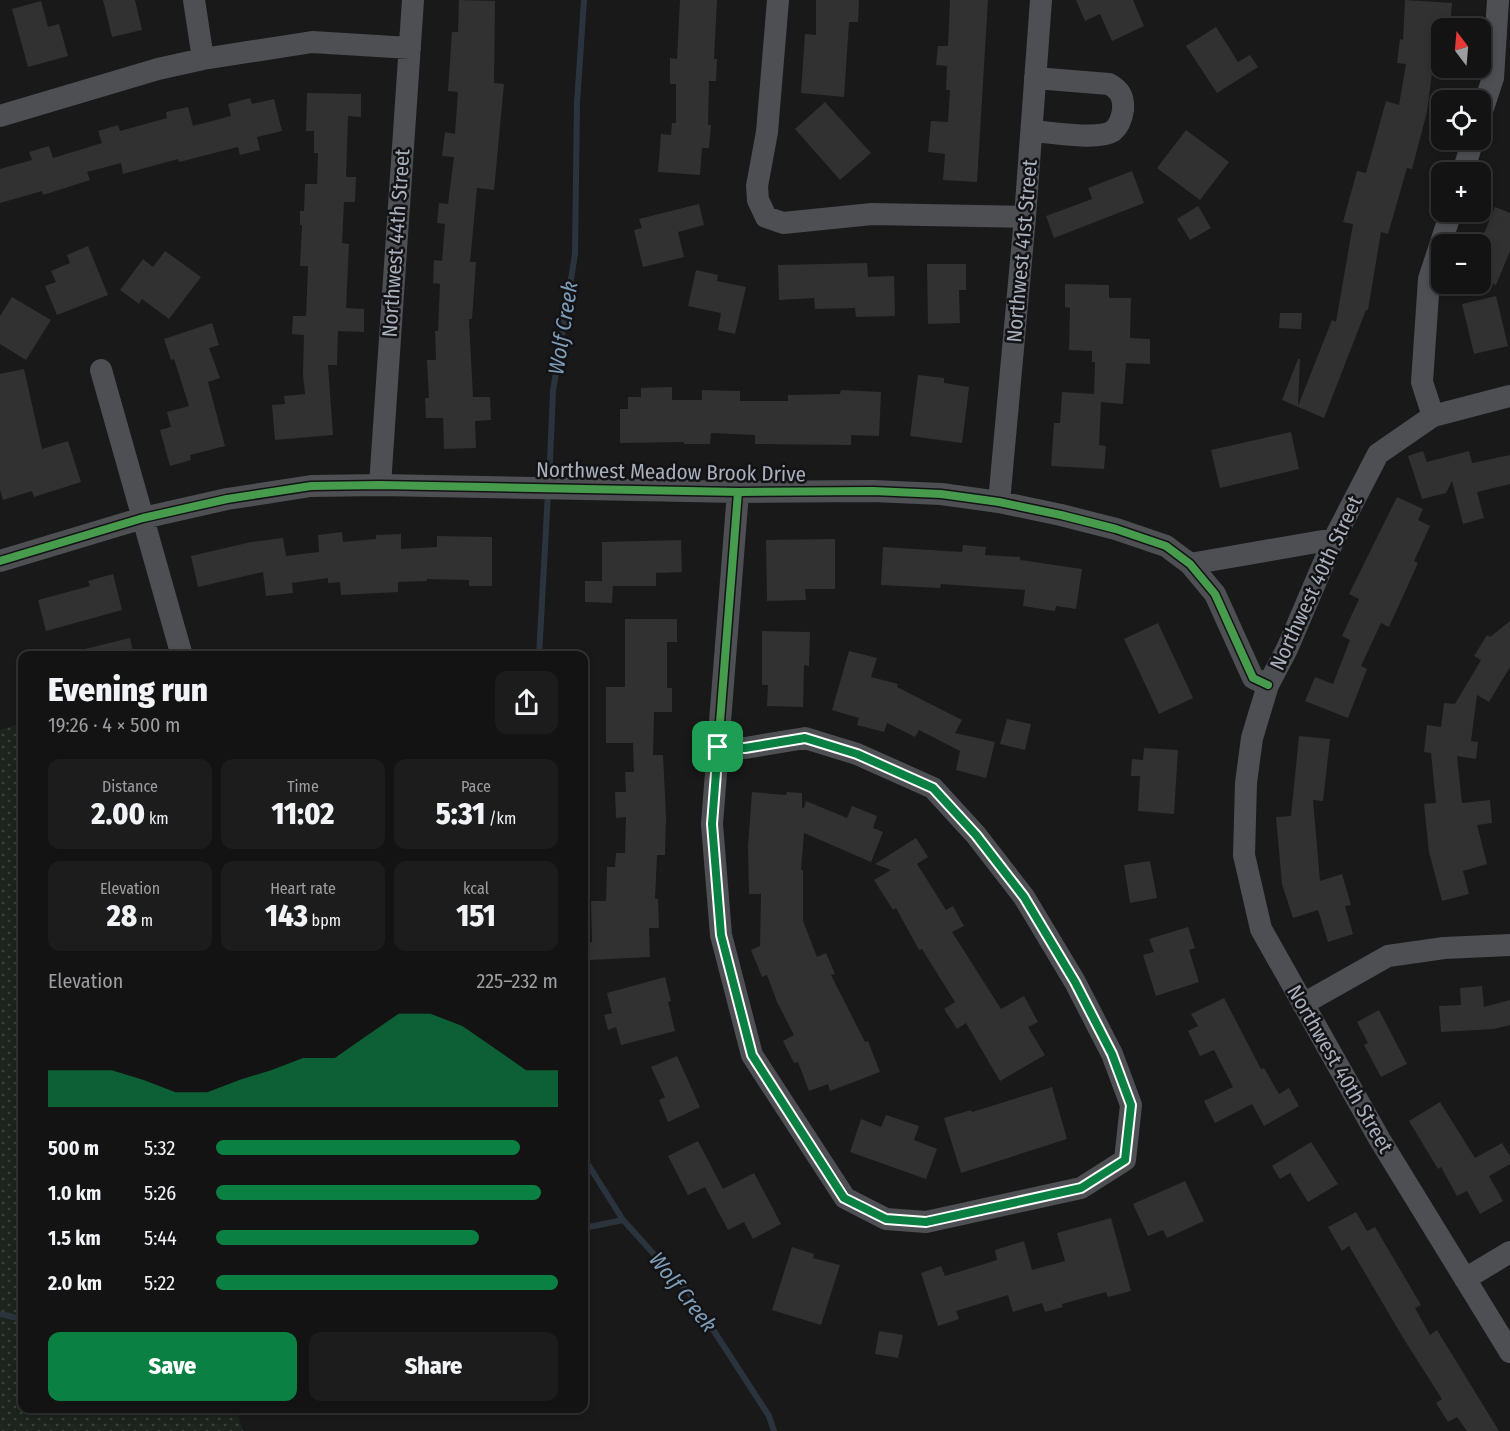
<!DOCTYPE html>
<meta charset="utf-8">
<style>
body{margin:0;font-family:"Fira Sans Condensed",sans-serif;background:#1c1c1d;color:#f1f3f6;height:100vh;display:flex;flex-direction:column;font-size:22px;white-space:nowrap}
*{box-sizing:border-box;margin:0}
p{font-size:20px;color:#9d9ea0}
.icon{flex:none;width:33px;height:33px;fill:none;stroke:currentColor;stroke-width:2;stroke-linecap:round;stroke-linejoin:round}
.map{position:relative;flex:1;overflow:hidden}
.sheet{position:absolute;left:18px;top:651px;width:570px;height:762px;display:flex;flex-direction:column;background:#131314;border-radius:12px;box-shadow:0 3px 9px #0003,0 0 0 2px #323234}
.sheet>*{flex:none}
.needle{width:39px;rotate:344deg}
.controls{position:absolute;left:1431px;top:18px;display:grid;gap:12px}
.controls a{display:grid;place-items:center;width:60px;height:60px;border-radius:12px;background:#131314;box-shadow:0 3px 9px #0003,0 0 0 2px #323234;font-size:30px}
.pin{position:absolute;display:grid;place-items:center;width:51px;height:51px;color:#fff;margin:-26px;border-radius:12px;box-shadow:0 3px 9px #0006}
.round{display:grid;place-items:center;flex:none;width:63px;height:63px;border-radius:12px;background:#1c1c1d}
.summary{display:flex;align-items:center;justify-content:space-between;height:102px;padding:0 30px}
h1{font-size:33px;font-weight:800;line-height:45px}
.stats{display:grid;grid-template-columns:repeat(3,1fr);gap:9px;height:102px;padding:6px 30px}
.stats div{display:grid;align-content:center;border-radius:12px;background:#1c1c1d;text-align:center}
.stats b{font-size:30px;font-weight:800}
.stats small{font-size:16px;font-weight:400}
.stats p{font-size:16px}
.chart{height:168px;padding:12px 30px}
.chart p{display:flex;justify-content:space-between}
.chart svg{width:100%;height:108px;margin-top:6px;fill:#0b8043;opacity:.7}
.primary-button{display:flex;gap:12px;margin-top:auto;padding:12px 30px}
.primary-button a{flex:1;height:69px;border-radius:12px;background:#0b8043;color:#fff;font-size:24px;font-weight:800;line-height:69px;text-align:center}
.primary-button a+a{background:#1c1c1d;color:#f1f3f6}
ul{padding:0 30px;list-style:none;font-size:20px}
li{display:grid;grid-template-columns:96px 72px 1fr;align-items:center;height:45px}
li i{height:15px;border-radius:8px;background:#0b8043}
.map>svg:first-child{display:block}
.grass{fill:url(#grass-dots)}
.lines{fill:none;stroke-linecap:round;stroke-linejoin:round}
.stream{stroke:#2b343d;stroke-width:6}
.building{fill:#313132}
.minor{stroke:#4d4f53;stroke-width:22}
.cycleway-casing{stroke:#131316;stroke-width:11}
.cycleway{stroke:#469c4c;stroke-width:8}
.route-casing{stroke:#fff;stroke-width:12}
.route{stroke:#0b8043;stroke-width:8}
.labels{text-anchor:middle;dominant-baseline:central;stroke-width:5;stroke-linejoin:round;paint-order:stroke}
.street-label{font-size:21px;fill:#a9afbb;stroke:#131316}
.water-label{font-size:22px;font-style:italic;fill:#7e9db9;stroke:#131316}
</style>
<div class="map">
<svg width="1510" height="1431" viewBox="0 0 1510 1431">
<defs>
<pattern id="grass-dots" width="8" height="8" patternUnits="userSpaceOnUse" patternTransform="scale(1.5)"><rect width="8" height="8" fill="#1d241e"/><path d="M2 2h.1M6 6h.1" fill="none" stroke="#3b413d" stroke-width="1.8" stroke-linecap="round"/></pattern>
</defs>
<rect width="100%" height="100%" fill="#19191a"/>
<path class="grass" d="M22,723V1408L236,1409L243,1431H0V730Z"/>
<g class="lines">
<path class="stream" d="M549,483L553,391L575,254L577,103L584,0
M539,656L548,493
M584,1158L623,1220L690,1294L769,1416L774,1431
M584,1228L623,1220
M0,1314L22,1319"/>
</g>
<path class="building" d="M103,0H135L142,30L112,37Z
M459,0L495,1L494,83L504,84L494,190L477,188L470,262H476L472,319H469L473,397H490L491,420L475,421L476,448L444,449L443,418H426L425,398H429L427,360H436L435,331H438L440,284L433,283L434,260L442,261L445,224L437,223L439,203L448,204L454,157L442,156L445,132L455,134L458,92L448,91L452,32H458Z
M680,0H717L714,59H717L716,81H709L708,125H711L709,148H702L700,175L658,172L661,134L671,135L672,123H676V84H670V58L677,59Z
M816,0H859L858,22H849L844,97L801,93L805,34L816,35Z
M950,0H988L977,182L943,180L945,154L928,152L931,121L948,122L950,90H946L947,66L936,65L938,46H948Z
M1076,0H1133L1144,26L1112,41L1100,14L1085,21Z
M1405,0L1452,3L1450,28H1442V75L1432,73L1427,112L1412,169L1407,168L1388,234L1381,232L1368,310H1366L1324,418L1282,400L1298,359H1300L1298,406L1332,320L1336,322L1353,224L1343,222L1357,171L1366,173L1386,101L1399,105L1406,64L1397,63L1400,39L1403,40Z
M41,1L48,27L59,24L68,56L28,67L12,9Z
M1216,27L1238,62L1250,55L1258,67L1217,93L1186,46Z
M307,93L361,94V117L348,116L346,177H356L355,202H344L342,243L349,244L346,308L364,309V332L338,331L337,365H328L333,435L275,440L272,405L285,404L284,396L305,394L303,375L304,335L292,334L293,316H306L308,266H300L302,225H300V211H304L305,184H317L318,153H314V131H306Z
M250,98L252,104L274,99L282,131L257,137L260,150L240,155L238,147L179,162L178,159L123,174L121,163L87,172L90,180L43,195L42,191L0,203V169L32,160L29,152L49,146L53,158L102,143L98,131L118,125L120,131L167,118L166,112L188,107L193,126L231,116L228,104Z
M825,102L871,153L840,180L795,129Z
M1186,130L1229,162L1200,200L1157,168Z
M1132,171L1144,203L1054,238L1046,216L1092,199L1088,188Z
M699,204L704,225L678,232L684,257L643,267L634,230L642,228L639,219Z
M1198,206L1211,228L1190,240L1177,219Z
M1495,207L1510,213V251L1496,285L1480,278V243Z
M88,246L108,295L57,315L45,286L56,282L51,271L70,263L67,255Z
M165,251L201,277L169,319L142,299L139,304L120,290L143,259L153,267Z
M867,263L868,277L894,276L895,316L856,317L855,308L815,309L814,298L779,300L778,265Z
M927,264H966V290H959L960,323L928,324Z
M696,270L718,275L717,281L746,287L735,334L718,330L721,313L688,306Z
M1065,284L1109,285V298H1131L1130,338L1150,339V364L1126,363L1123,404L1101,402L1099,445L1106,446L1104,469L1051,466L1054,423H1060L1062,392L1094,394L1095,362H1092V351L1069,350L1070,308L1065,307Z
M1496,296L1508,346L1474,354L1462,304Z
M12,297L51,320L26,360L0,344V316Z
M1280,313H1302L1301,329L1279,328Z
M212,323L219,345L209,348L220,378L208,382L225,446L190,455L191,460L170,466L160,430L171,427L167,412L189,406L174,359L171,360L164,339Z
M24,369L42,449L68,441L81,482L34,497L32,491L3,500L0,490V374Z
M918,375L944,378V383L969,387L962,443L910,436Z
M672,387V400H702V390L740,391V401H788V395L840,394L841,390L881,392L879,436L851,435V445L755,444V435L711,433L710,444H684V442L620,443V409H628V397H641V388Z
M1291,432L1299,469L1220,488L1211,450Z
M1423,451L1427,462L1469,451L1472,463L1510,455V484L1477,492L1484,518L1463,524L1452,481L1446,493L1422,499L1408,456Z
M1397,497L1423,509L1418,520L1430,526L1414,561L1418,563L1389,627L1381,623L1361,666L1367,669L1348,718L1305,701L1315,677L1333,684L1350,640L1342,636L1359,599L1349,594Z
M342,532L343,542L376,539V535L401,534V549L437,547V536L492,537V586H469V580L427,579V581L398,582V592L341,595L340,582L328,583V578L292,583L293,593L266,596L263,572L198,587L191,556L251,542L283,538L286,556L319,552L318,535Z
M835,539V589H805L806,600L767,601L766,540Z
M681,540L682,572L656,573V586H613L612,603L585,602V581H602V542Z
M963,545L986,547L985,555L1020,557V560L1082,569L1076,609L1056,606L1055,611L1023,606L1025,590L941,584L940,588L881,585L883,547L962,552Z
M113,574L122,610L46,631L38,600L90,586L88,581Z
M625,619H677V642H667V688H672V712H654L653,755H663L666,816L665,855H657L655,899H658L659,928H649L650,957L589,960V943L592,942L591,901H606L607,867H615L616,853H625L626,817L616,818L615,792H626L625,772H634L633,743H606V687H625Z
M1510,621V667L1489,702L1477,695L1471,741L1478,742L1476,759L1457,756L1462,803L1490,800L1492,823L1477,825L1487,864L1463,871L1469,894L1442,901L1429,852L1424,804L1436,803L1431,753L1424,752L1427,725L1441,727L1444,703L1455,704L1481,660L1474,656L1487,635L1490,637Z
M1158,623L1193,698L1159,714L1124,639Z
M762,631L810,632L809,666L804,665L803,707L767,706L768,685H762Z
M130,638L134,656H81V650Z
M849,651L877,658L871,677L898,684L897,687L962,720L955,733L995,742L986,778L956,770L960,751L919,730L915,737L887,723L884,732L857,725L859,718L832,710Z
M1007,719L1031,724L1025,750L1000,744Z
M1299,736L1330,739L1323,801L1313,800L1320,881L1342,874L1351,905L1345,906L1353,934L1328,942L1318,910L1293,918L1282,884L1276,817L1291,816Z
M1144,748L1178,750L1174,814L1138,811L1140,776H1131L1132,759L1143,760Z
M752,792L786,795L787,792L802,793V808H804L806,801L847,818L852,806L877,816L873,828L883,832L871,862L804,833L801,870H803V921L817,957L826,953L835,974L831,975L865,1042L868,1041L880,1072L830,1091L828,1084L809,1091L798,1062L794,1063L783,1041L794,1035L777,1002L767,975L762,977L751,950L760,946L761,894H749L748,846Z
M916,838L928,857L917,864L946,910L953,906L964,926L952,932L1001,1009L1024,996L1038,1022L1028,1027L1045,1055L1000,1081L966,1023L957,1029L944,1009L955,1002L922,949L919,950L896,908L893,910L874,880L891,870L875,864Z
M1150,861L1157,898L1130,903L1124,865Z
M1188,927L1195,948L1189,950L1199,982L1156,996L1143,955L1154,952L1149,939Z
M665,977L671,1001L668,1002L675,1031L621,1045L616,1027L608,1030L604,1015L612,1013L607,993Z
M1482,986L1484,1007L1510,1000V1025L1494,1029L1441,1032L1439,1006L1461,1005L1460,988Z
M1224,998L1261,1069L1264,1068L1279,1094L1289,1088L1299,1106L1264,1126L1252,1104L1215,1123L1204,1101L1233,1087L1214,1050L1200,1056L1188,1031L1198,1026L1191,1014Z
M1379,1010L1407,1064L1381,1077L1364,1045L1368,1043L1357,1022Z
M677,1056L700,1107L668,1122L659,1100L665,1097L651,1067Z
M1052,1087L1067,1139L961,1173L944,1118L971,1110L972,1112Z
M1440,1102L1475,1158L1502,1143L1510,1156V1164L1489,1176L1503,1201L1480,1214L1467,1191L1457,1196L1441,1167L1438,1169L1409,1121Z
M886,1115L919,1126L914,1140L937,1149L926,1179L850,1152L861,1119L881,1127Z
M698,1141L723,1189L754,1173L781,1224L753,1239L744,1222L728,1230L705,1187L688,1195L668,1156Z
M1311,1142L1338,1184L1308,1202L1290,1173L1280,1179L1272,1166Z
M1185,1181L1204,1221L1167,1238L1163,1230L1148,1236L1133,1204Z
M1356,1212L1367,1231L1375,1227L1421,1305L1415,1308L1430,1335L1437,1330L1499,1431H1467L1457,1417L1448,1422L1436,1403L1442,1399L1405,1341L1349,1246L1342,1251L1328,1227Z
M1111,1218L1131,1291L1108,1297L1106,1292L1062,1304L1063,1307L1045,1312L1042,1303L1013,1312L1008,1295L956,1311L959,1319L938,1326L921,1273L941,1266L945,1276L997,1260L995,1250L1024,1241L1032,1270L1065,1261L1057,1233Z
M792,1247L814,1254L813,1258L840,1265L821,1325L772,1310Z
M879,1331L903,1335L898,1358L875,1354Z"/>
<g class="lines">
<path class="minor" d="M194,0L203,59
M778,0L767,132L757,186L758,200L766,217L783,223L872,214L1025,217
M0,116L158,69L203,59L312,42L410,48
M1480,117L1493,78L1498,0
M1032,131C1050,132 1098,141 1113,131C1119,126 1122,117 1123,110C1124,97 1120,90 1109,84L1035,78
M1463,172L1473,140
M101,370L182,656
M1510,396L1433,416L1378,454L1334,539L1287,649L1268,685L1252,738L1246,783L1244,855L1261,929L1380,1140L1510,1352
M1433,416L1422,382L1429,279L1451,212
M380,485L413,0
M999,502L1025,217L1041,0
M0,561L143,518L227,499L311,486L380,485L738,492L873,491L941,494L999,502L1061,515L1116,529L1166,546L1190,564L1215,594L1253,678L1268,685
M1190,564L1334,539
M718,747L745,748L805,738L857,754L933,788L976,835L1024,897L1075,982L1112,1054L1131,1105L1125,1160L1081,1188L926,1222L886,1219L845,1198L752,1055L721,935L712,824L738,492
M1303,1004L1388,956L1444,948L1510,945
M1465,1279L1510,1252"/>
<g class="cycleway-casing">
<path id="cycleway" d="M0,561L143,518L227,499L311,486L380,485L738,492L873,491L941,494L999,502L1061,515L1116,529L1166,546L1190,564L1215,594L1253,678L1268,685
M718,747L745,748L805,738L857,754L933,788L976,835L1024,897L1075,982L1112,1054L1131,1105L1125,1160L1081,1188L926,1222L886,1219L845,1198L752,1055L721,935L712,824L738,492"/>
</g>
<use href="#cycleway" class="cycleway"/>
</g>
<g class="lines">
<g class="route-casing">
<path id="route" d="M805,738L857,754L933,788L976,835L1024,897L1075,982L1112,1054L1131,1105L1125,1160L1081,1188L926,1222L886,1219L844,1198L752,1055L721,935L712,824L718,747L745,748Z"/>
</g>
<use href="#route" class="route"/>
</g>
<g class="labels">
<g class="street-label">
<text transform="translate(396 243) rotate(-86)">Northwest 44th Street</text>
<text transform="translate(1022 251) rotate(-85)">Northwest 41st Street</text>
<text transform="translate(671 472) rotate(1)">Northwest Meadow Brook Drive</text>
<text transform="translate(1316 583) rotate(-65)">Northwest 40th Street</text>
<text transform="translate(1340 1069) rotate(60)">Northwest 40th Street</text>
</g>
<g class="water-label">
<text transform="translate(563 328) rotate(-81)">Wolf Creek</text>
<text transform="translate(683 1292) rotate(52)">Wolf Creek</text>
</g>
</g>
</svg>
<div class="controls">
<a><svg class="needle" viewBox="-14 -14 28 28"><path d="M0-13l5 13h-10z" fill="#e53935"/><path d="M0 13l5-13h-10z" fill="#9d9ea0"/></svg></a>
<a><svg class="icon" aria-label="locate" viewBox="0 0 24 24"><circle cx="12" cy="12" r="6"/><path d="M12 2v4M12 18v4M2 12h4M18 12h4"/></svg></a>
<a>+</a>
<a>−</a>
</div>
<div class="pin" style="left:718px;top:747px;background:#1e9e55"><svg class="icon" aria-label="arrive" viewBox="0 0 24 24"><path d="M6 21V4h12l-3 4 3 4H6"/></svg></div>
<section class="sheet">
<div class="summary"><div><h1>Evening run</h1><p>19:26 · 4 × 500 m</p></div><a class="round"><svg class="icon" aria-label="share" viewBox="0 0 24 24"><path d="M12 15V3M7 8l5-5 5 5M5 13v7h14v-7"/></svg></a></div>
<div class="stats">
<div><p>Distance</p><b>2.00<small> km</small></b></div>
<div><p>Time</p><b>11:02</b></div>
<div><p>Pace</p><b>5:31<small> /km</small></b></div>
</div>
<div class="stats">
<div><p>Elevation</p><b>28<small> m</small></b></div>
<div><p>Heart rate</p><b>143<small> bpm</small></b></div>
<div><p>kcal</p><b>151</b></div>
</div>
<div class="chart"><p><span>Elevation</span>225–232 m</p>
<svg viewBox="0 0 160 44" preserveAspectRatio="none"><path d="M0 44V29L10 29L20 29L30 33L40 38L50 38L60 33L70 29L80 24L90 24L100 15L110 6L120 6L130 11L140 20L150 29L160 29V44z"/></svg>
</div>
<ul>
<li><b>500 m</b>5:32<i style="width:89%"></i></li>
<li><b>1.0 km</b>5:26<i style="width:95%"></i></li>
<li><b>1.5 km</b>5:44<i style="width:77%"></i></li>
<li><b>2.0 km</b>5:22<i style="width:100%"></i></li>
</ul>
<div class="primary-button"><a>Save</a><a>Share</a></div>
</section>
</div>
